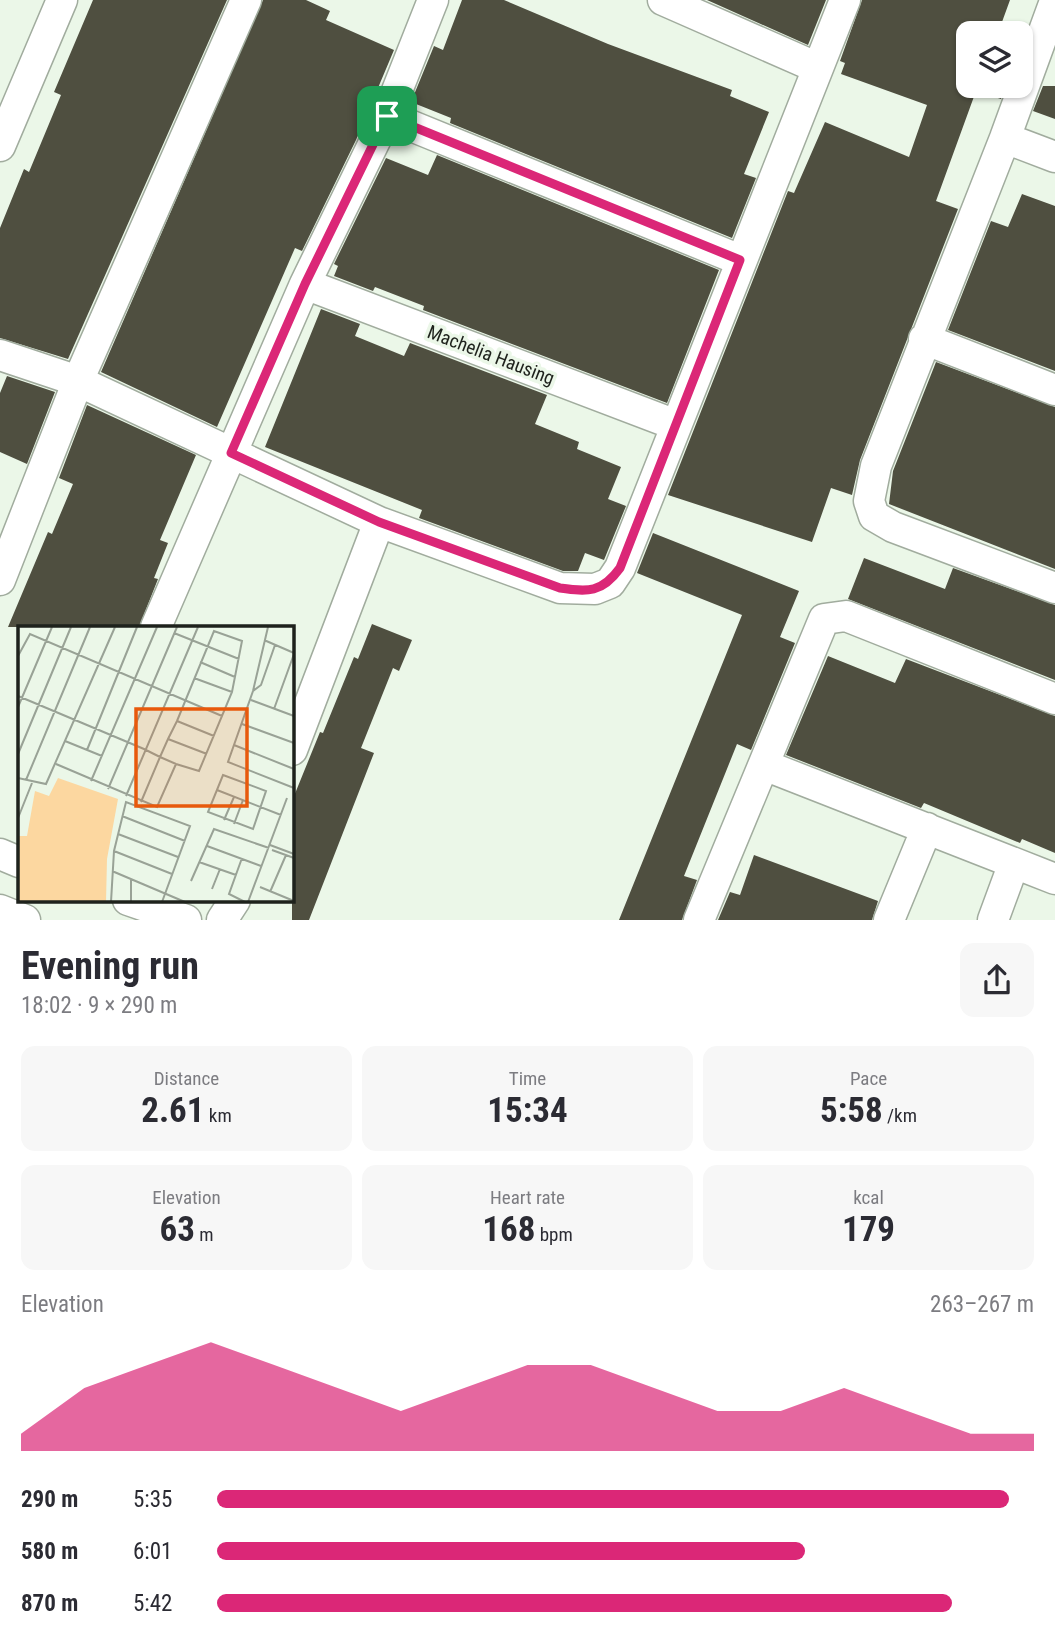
<!DOCTYPE html>
<meta charset="utf-8">
<style>
body{margin:0;font-family:"Roboto Condensed",sans-serif;background:#f7f7f7;color:#2b2b33;height:100vh;display:flex;flex-direction:column;font-size:26px;white-space:nowrap}
*{box-sizing:border-box;margin:0}
p{font-size:23px;color:#7c7c81}
.icon{flex:none;width:38px;height:38px;fill:none;stroke:currentColor;stroke-width:2;stroke-linecap:round;stroke-linejoin:round}
.map{position:relative;height:920px;overflow:hidden}
.side{display:flex;flex-direction:column;background:#fff;flex:1}
.side>*{flex:none}
.buttons{position:absolute;left:956px;top:21px;display:grid;gap:14px}
.buttons a{display:grid;place-items:center;width:77px;height:77px;border-radius:14px;background:#fff;box-shadow:0 2px 5px #0004;font-size:35px}
.pin{position:absolute;display:grid;place-items:center;width:60px;height:60px;color:#fff;margin:-30px;border-radius:14px;box-shadow:0 4px 10px #0006}
.round{display:grid;place-items:center;flex:none;width:74px;height:74px;border-radius:14px;background:#f7f7f7}
.headline{display:flex;align-items:center;justify-content:space-between;height:119px;padding:0 21px}
h1{font-size:38px;font-weight:700;line-height:52px}
.figures{display:grid;grid-template-columns:repeat(3,1fr);gap:10px;height:119px;padding:7px 21px}
.figures div{display:grid;align-content:center;border-radius:14px;background:#f7f7f7;text-align:center}
.figures b{font-size:35px;font-weight:700}
.figures small{font-size:19px;font-weight:400}
.figures p{font-size:19px}
.chart{height:196px;padding:14px 21px}
.chart p{display:flex;justify-content:space-between}
.chart svg{width:100%;height:126px;margin-top:7px;fill:#db2777;opacity:.7}
ul{padding:0 21px;list-style:none;font-size:23px}
li{display:grid;grid-template-columns:112px 84px 1fr;align-items:center;height:52px}
li i{height:18px;border-radius:9px;background:#db2777}
.map>svg:first-child{display:block}
.building{fill:#4f4f40}
.lines{fill:none;stroke-linecap:round;stroke-linejoin:round}
.street-casing{stroke:#a1ac9e;stroke-width:33}
.street{stroke:#fff;stroke-width:30}
.route-casing{stroke:#fff;stroke-width:14}
.route{stroke:#db2777;stroke-width:9}
.labels{text-anchor:middle;dominant-baseline:central;stroke-width:7;stroke-linejoin:round;paint-order:stroke}
.street-label{font-size:19px;fill:#1e221c;stroke:#ebf7e8}
.inset-road{fill:none;stroke:#99a296;stroke-width:2}
.view{fill:#e8590c;fill-opacity:0.15;stroke:#e8590c;stroke-width:3.5}
.inset-edge{fill:none;stroke:#1e221c;stroke-width:3.5}
</style>
<div class="map">
<svg width="1055" height="920" viewBox="0 0 1055 920">
<rect width="100%" height="100%" fill="#ebf7e8"/>
<path class="building" d="M93,0H227L68,359L0,338V228L24,169L29,172L61,95L54,92Z
M263,0H306L330,11L326,20L394,50L356,140L302,251L295,248L217,427L101,372Z
M462,0H504L608,44L732,90L730,96L769,112L744,174L756,178L732,238L450,123L451,118L411,102L434,46L443,50Z
M707,0H826L808,45Z
M862,0H1010L998,33H968V86H1005L1001,99L976,91L936,201L958,209L860,460L852,495L831,488L812,542L668,495L788,191L794,193L825,122L909,157L927,105L841,74L845,63L840,61Z
M1043,86H1055V119L1033,111Z
M437,155L719,270L667,403L423,310L424,306L375,287L373,291L334,276L338,266L334,264L386,158L428,175Z
M1022,194L1055,206V371L948,330L991,221L1008,227Z
M321,309L360,324L355,336L404,356L410,343L547,395L535,424L579,442L577,449L621,467L608,499L626,506L604,560L585,553L578,571H563L419,518L422,510L265,447Z
M936,362L1055,407V569L889,504L893,471Z
M7,376L55,392L27,464L0,452V393Z
M87,405L196,455L160,540L168,543L154,578L158,579L139,627H8L48,532L52,534L73,484L59,478Z
M653,533L799,591L780,637L795,643L751,750L737,744L684,876L697,880L682,920H619L742,615L637,573Z
M864,558L945,589L953,568L1055,605V680L848,599Z
M372,624L412,640L399,671L393,668L361,748L374,753L309,920H292V801L320,732L323,733L354,657L358,659Z
M828,656L895,683L906,659L1055,716V853L1022,839L1020,843L924,803L921,808L786,755Z
M754,855L878,901L872,920H718L730,892L740,895Z"/>
<g class="lines">
<g class="street-casing">
<path id="street" d="M663,0L818,68
M1055,1L1005,138L876,466L869,501L874,516L893,527L1055,588
M387,116L740,260
M1005,138L1055,157
M0,146L62,0
M305,284L676,425
M924,339L1055,390
M0,355L78,381L379,522L560,588L595,589L610,583L620,568L845,0
M0,580L78,381L246,0
M156,627L305,284L387,116L433,0
M292,750L379,522
M764,765L1055,879
M0,854L19,862
M128,900L186,920
M0,910L25,920
M222,920L235,900
M699,920L824,619L846,616L1055,699
M889,920L927,828
M993,920L1014,863"/>
</g>
<use href="#street" class="street"/>
</g>
<g class="lines">
<g class="route-casing">
<path id="route" d="M387,116L740,260L620,568C602,593 588,592 560,588L379,522L231,453L305,284Z"/>
</g>
<use href="#route" class="route"/>
</g>
<g class="labels">
<g class="street-label">
<text transform="translate(491 355) rotate(21)">Machelia Hausing</text>
</g>
</g>
<g transform="translate(18 626)">
<rect width="276" height="276" fill="#ebf7e8"/>
<path d="M40,152L100,173L89,233L88,276H0V210H9L17,165L31,170Z" fill="#fcd7a0"/>
<path class="inset-road" d="M250,1L235,65L210,136L276,162M156,7L221,33M246,14L276,27M0,30L12,8L204,90M182,36L217,51M176,52L214,66M235,65L243,59L257,19M0,70L126,123L142,131L158,138L181,145L214,66L224,15L196,5L159,95L150,113L142,131L123,176M233,74L276,90M0,81L34,1M256,83L276,28M159,95L196,110M224,98L276,117M150,113L189,128M47,115L84,130M216,119L276,143M69,124L119,1M0,128L53,1M38,138L139,181L158,138M205,149L248,165L235,203L190,186ZM0,152L28,158L97,1M8,154L72,1M73,155L139,1M90,163L159,1M199,164L263,189M108,170L180,1M104,190L167,215M0,192L14,157M206,194L216,171M216,198L225,174M100,208L160,231M252,219L276,228M189,220L243,240M254,224L276,232M96,225L154,248M224,232L211,268L227,276M181,236L218,249M94,245L167,276M113,254V276M173,255L196,203L251,222M242,261L276,275M194,263L202,243M252,266L268,229M93,276L96,225L108,176L172,200L144,276M230,276L269,172"/>
<path class="view" d="M118,83H229V180H118Z"/>
<rect width="276" height="276" class="inset-edge"/>
</g>
</svg>
<div class="buttons">
<a><svg class="icon" aria-label="layers" viewBox="0 0 24 24"><path d="M12 4l9 5-9 5-9-5zM3 14l9 5 9-5"/></svg></a>
</div>
<div class="pin" style="left:387px;top:116px;background:#1e9e55"><svg class="icon" aria-label="arrive" viewBox="0 0 24 24"><path d="M6 21V4h12l-3 4 3 4H6"/></svg></div>
</div>
<section class="side">
<div class="headline"><div><h1>Evening run</h1><p>18:02 · 9 × 290 m</p></div><a class="round"><svg class="icon" aria-label="share" viewBox="0 0 24 24"><path d="M12 15V3M7 8l5-5 5 5M5 13v7h14v-7"/></svg></a></div>
<div class="figures">
<div><p>Distance</p><b>2.61<small> km</small></b></div>
<div><p>Time</p><b>15:34</b></div>
<div><p>Pace</p><b>5:58<small> /km</small></b></div>
</div>
<div class="figures">
<div><p>Elevation</p><b>63<small> m</small></b></div>
<div><p>Heart rate</p><b>168<small> bpm</small></b></div>
<div><p>kcal</p><b>179</b></div>
</div>
<div class="chart"><p><span>Elevation</span>263–267 m</p>
<svg viewBox="0 0 160 44" preserveAspectRatio="none"><path d="M0 44V38L10 22L20 14L30 6L40 14L50 22L60 30L70 22L80 14L90 14L100 22L110 30L120 30L130 22L140 30L150 38L160 38V44z"/></svg>
</div>
<ul>
<li><b>290 m</b>5:35<i style="width:97%"></i></li>
<li><b>580 m</b>6:01<i style="width:72%"></i></li>
<li><b>870 m</b>5:42<i style="width:90%"></i></li>
</ul>
</section>
